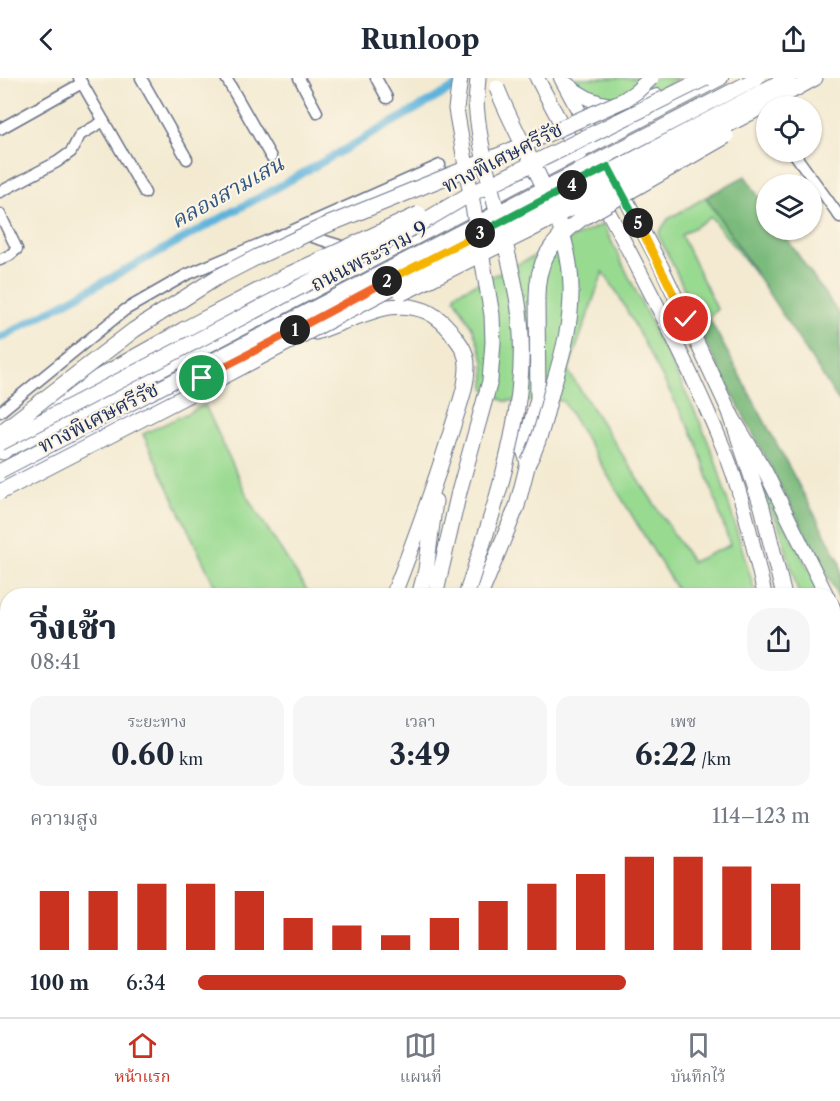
<!DOCTYPE html>
<html lang="th">
<meta charset="utf-8">
<style>
body{margin:0;font-family:"Libre Caslon Text","Noto Serif Thai",serif;background:#f6f6f7;color:#1f2937;height:100vh;display:flex;flex-direction:column;font-size:22px;white-space:nowrap}
*{box-sizing:border-box;margin:0}
p{font-size:20px;color:#747a83}
.icon{flex:none;width:33px;height:33px;fill:none;stroke:currentColor;stroke-width:2;stroke-linecap:round;stroke-linejoin:round}
.map{position:relative;flex:1;overflow:hidden}
.details{position:absolute;left:0px;top:510px;width:840px;height:429px;display:flex;flex-direction:column;background:#fff;border-radius:24px 24px 0 0;box-shadow:0 2px 4px #0004}
.details>*{flex:none}
.tools{position:absolute;left:756px;top:18px;display:grid;gap:12px}
.tools a{display:grid;place-items:center;width:66px;height:66px;border-radius:50%;background:#fff;box-shadow:0 2px 4px #0004;font-size:30px}
.pin{position:absolute;display:grid;place-items:center;width:51px;height:51px;color:#fff;margin:-26px;border:3px solid #fff;border-radius:50%;box-shadow:0 2px 6px #0007}
.km{position:absolute;width:30px;height:30px;margin:-15px;border-radius:50%;background:#222;color:#fff;font-size:16px;line-height:30px;text-align:center}
.round{display:grid;place-items:center;flex:none;width:63px;height:63px;border-radius:24px;background:#f6f6f7}
.overview{display:flex;align-items:center;justify-content:space-between;height:102px;padding:0 30px}
h1{font-size:33px;font-weight:800;line-height:45px}
.stats{display:grid;grid-template-columns:repeat(3,1fr);gap:9px;height:102px;padding:6px 30px}
.stats div{display:grid;align-content:center;border-radius:15px;background:#f6f6f7;text-align:center}
.stats b{font-size:30px;font-weight:800}
.stats small{font-size:16px;font-weight:400}
.stats p{font-size:16px}
.chart{height:168px;padding:12px 30px}
.chart p{display:flex;justify-content:space-between}
.chart svg{width:100%;height:108px;margin-top:6px;stroke:#c8321e;stroke-width:6}
ul{padding:0 30px;list-style:none;font-size:20px}
li{display:grid;grid-template-columns:96px 72px 1fr;align-items:center;height:45px}
li i{height:15px;border-radius:8px;background:#c8321e}
header{display:flex;justify-content:space-between;align-items:center;height:78px;padding:0 30px;background:#fff;font-size:27px;font-weight:800}
.tabs{display:flex;justify-content:space-around;align-items:center;height:84px;border-top:2px solid #e0e1e3;background:#fff;font-size:16px;color:#747a83}
.tabs a{display:grid;justify-items:center;gap:3px}
.tabs .on{color:#c8321e}
.map>svg:first-child{display:block}
.green{fill:#99da91;stroke:#5a8478;stroke-width:1.5;fill-rule:evenodd}
.forest{fill:#7aba7b;stroke:#4a746c;stroke-width:1.5}
.lines{fill:none;stroke-linecap:round;stroke-linejoin:round}
.canal{stroke:#5fb3db;stroke-width:8}
.minor-casing{stroke:#677086;stroke-width:13}
.major-casing{stroke:#677086;stroke-width:16}
.highway-casing{stroke:#677086;stroke-width:17}
.minor{stroke:#fff;stroke-width:10}
.major{stroke:#fff;stroke-width:14}
.highway{stroke:#fff;stroke-width:15}
.major-bridge-casing{stroke:#677086;stroke-width:16;stroke-linecap:butt}
.highway-bridge-casing{stroke:#677086;stroke-width:17;stroke-linecap:butt}
.major-bridge{stroke:#fff;stroke-width:14}
.highway-bridge{stroke:#fff;stroke-width:15}
.split-1-casing{stroke:#fff;stroke-width:12}
.split-2-casing{stroke:#fff;stroke-width:12}
.split-3-casing{stroke:#fff;stroke-width:12}
.split-4-casing{stroke:#fff;stroke-width:12}
.split-5-casing{stroke:#fff;stroke-width:12}
.split-6-casing{stroke:#fff;stroke-width:12}
.split-1{stroke:#f0652b;stroke-width:8}
.split-2{stroke:#f0652b;stroke-width:8}
.split-3{stroke:#f5b400;stroke-width:8}
.split-4{stroke:#22a559;stroke-width:8}
.split-5{stroke:#22a559;stroke-width:8}
.split-6{stroke:#f5b400;stroke-width:8}
.labels{text-anchor:middle;dominant-baseline:central;stroke-width:4.5;stroke-linejoin:round;paint-order:stroke}
.street-label{font-size:21px;fill:#1b2f5e;stroke:#fcf5e5}
.water-label{font-size:22px;font-style:italic;fill:#2f5784;stroke:#fcf5e5}
</style>
<header><svg class="icon" aria-label="back" viewBox="0 0 24 24"><path d="M15 5l-7 7 7 7"/></svg>Runloop<svg class="icon" aria-label="share" viewBox="0 0 24 24"><path d="M12 15V3M7 8l5-5 5 5M5 13v7h14v-7"/></svg></header>
<div class="map">
<svg width="840" height="939" viewBox="0 0 840 939">
<rect width="100%" height="100%" fill="#fcf5e5"/>
<filter id="ink" filterUnits="userSpaceOnUse"><feTurbulence type="fractalNoise" baseFrequency=".0167" numOctaves="2"/><feDisplacementMap in="SourceGraphic" scale="12" xChannelSelector="R" yChannelSelector="G"/><feConvolveMatrix kernelMatrix="1 2 1 2 8 2 1 2 1" color-interpolation-filters="sRGB"/></filter>
<filter id="wash" filterUnits="userSpaceOnUse"><feTurbulence type="fractalNoise" baseFrequency=".008" numOctaves="4" result="noise"/><feDisplacementMap in="SourceGraphic" scale="24" xChannelSelector="R" yChannelSelector="G"/><feGaussianBlur stdDeviation="1.35" result="paint"/><feColorMatrix in="noise" values="0 0 0 0 0 0 0 0 0 0 0 0 0 0 0 0 0 1.4 0 .05"/><feComposite in="paint" operator="in"/></filter>
<g filter="url(#wash)">
<rect width="100%" height="100%" fill="#f3ead1"/>
<path class="green" d="M570,0H679C668,6 656,15 645,17C618,24 589,21 570,0Z
M706,119L756,197L711,139L681,157L717,231L702,248L658,156L668,141Z
M603,146L700,344L716,384L756,517H680L563,323H504L485,311L484,282L473,251L455,220L456,215ZM603,194L618,216L696,363L730,467L692,484L568,293Z
M205,327L249,422L310,517H219L143,356Z
M759,402L768,415L822,517H799L779,447L768,427Z
M577,932H668L667,939H617L598,936L591,939H577Z"/>
<path class="forest" d="M745,98L766,130V152H781L840,238V325L706,119Z
M709,240L840,484V522L702,258V248Z"/>
<g class="lines">
<path class="canal" d="M0,260L271,113L471,0
M828,932L840,935
M0,933L59,932
M573,939V932"/>
</g>
</g>
<g filter="url(#ink)">
<g class="lines">
<g class="minor-casing">
<path id="minor" d="M79,0L145,115
M141,0L187,81
M226,0L271,79
M299,0L317,34
M376,0L387,20
M0,51L82,5
M793,74L840,139
M0,114L57,84L71,74L80,57L104,43
M0,136L17,171L10,177L0,182
M289,154L440,87
M0,334L125,232L186,197L283,156H303L351,171
M832,759L840,761
M0,800L8,801
M832,805L840,807
M832,853L840,855
M0,866L8,865
M596,939H602"/>
</g>
<g class="major-casing">
<path id="major" d="M537,0C601,122 670,242 723,369C743,416 753,468 765,518
M561,0L596,65
M567,6C596,31 623,32 657,18
M619,108L661,188L731,337L765,393L827,518
M13,369L721,0
M0,404L454,169
M832,528L840,543"/>
</g>
<g class="highway-casing">
<path id="highway" d="M795,11L815,0
M476,25L478,0
M316,254C336,247 370,232 389,229C418,225 439,235 455,259C462,268 467,276 467,288C467,310 457,333 451,354C434,409 414,464 393,518
M731,337L762,429L784,518
M41,339L83,308L185,251
M3,374L23,355
M419,518L426,492L435,423
M435,518L459,414
M480,518L517,428L528,385L524,371L538,321L537,223
M832,568L840,571
M832,646L840,653
M832,673L840,677
M832,694L840,698
M0,722L8,720
M0,734L8,732
M832,739L840,740"/>
</g>
<use href="#minor" class="minor"/>
<use href="#major" class="major"/>
<use href="#highway" class="highway"/>
<g class="major-bridge-casing">
<path id="major-bridge" d="M0,393L757,0"/>
</g>
<g class="highway-bridge-casing">
<path id="highway-bridge" d="M497,10C522,75 570,137 571,209C572,243 563,275 553,308C546,334 541,362 528,385
M402,215L530,152L795,11
M537,223C536,184 550,164 581,141L726,58
M185,251L290,196L419,136
M0,355L134,252L216,200L257,179L322,149L500,77L624,22L636,14L651,0
M0,365L350,183L421,145L465,119L706,0
M0,414L213,304L788,0
M459,414L490,303L493,264L492,237L456,31L460,0
M466,518C496,423 533,325 518,225C507,157 481,93 476,25"/>
</g>
<use href="#major-bridge" class="major-bridge"/>
<use href="#highway-bridge" class="highway-bridge"/>
</g>
</g>
<g class="lines" filter="url(#ink)">
<g class="split-1-casing">
<path id="split-1" d="M202,300L295,252"/>
</g>
<g class="split-2-casing">
<path id="split-2" d="M295,252L387,203"/>
</g>
<g class="split-3-casing">
<path id="split-3" d="M387,203L480,155"/>
</g>
<g class="split-4-casing">
<path id="split-4" d="M480,155L572,107"/>
</g>
<g class="split-5-casing">
<path id="split-5" d="M572,107L608,89L638,145"/>
</g>
<g class="split-6-casing">
<path id="split-6" d="M638,145L686,241"/>
</g>
<use href="#split-1" class="split-1"/>
<use href="#split-2" class="split-2"/>
<use href="#split-3" class="split-3"/>
<use href="#split-4" class="split-4"/>
<use href="#split-5" class="split-5"/>
<use href="#split-6" class="split-6"/>
</g>
<g class="labels">
<g class="street-label">
<text transform="translate(502 79) rotate(-27)">ทางพิเศษศรีรัช</text>
<text transform="translate(369 178) rotate(-27)">ถนนพระราม 9</text>
<text transform="translate(98 339) rotate(-27)">ทางพิเศษศรีรัช</text>
</g>
<g class="water-label">
<text transform="translate(227 114) rotate(-29)">คลองสามเสน</text>
</g>
</g>
</svg>
<div class="tools">
<a><svg class="icon" aria-label="locate" viewBox="0 0 24 24"><circle cx="12" cy="12" r="6"/><path d="M12 2v4M12 18v4M2 12h4M18 12h4"/></svg></a>
<a><svg class="icon" aria-label="layers" viewBox="0 0 24 24"><path d="M12 4l9 5-9 5-9-5zM3 14l9 5 9-5"/></svg></a>
</div>
<div class="pin" style="left:202px;top:300px;background:#1e9e55"><svg class="icon" aria-label="arrive" viewBox="0 0 24 24"><path d="M6 21V4h12l-3 4 3 4H6"/></svg></div>
<div class="pin" style="left:686px;top:241px;background:#d93025"><svg class="icon" aria-label="check" viewBox="0 0 24 24"><path d="M5 12l5 5 9-10"/></svg></div>
<b class="km" style="left:295px;top:252px">1</b>
<b class="km" style="left:387px;top:203px">2</b>
<b class="km" style="left:480px;top:155px">3</b>
<b class="km" style="left:572px;top:107px">4</b>
<b class="km" style="left:638px;top:145px">5</b>
<section class="details">
<div class="overview"><div><h1>วิ่งเช้า</h1><p>08:41</p></div><a class="round"><svg class="icon" aria-label="share" viewBox="0 0 24 24"><path d="M12 15V3M7 8l5-5 5 5M5 13v7h14v-7"/></svg></a></div>
<div class="stats">
<div><p>ระยะทาง</p><b>0.60<small> km</small></b></div>
<div><p>เวลา</p><b>3:49</b></div>
<div><p>เพซ</p><b>6:22<small> /km</small></b></div>
</div>
<div class="chart"><p><span>ความสูง</span>114–123 m</p>
<svg viewBox="0 0 160 44" preserveAspectRatio="none"><path d="M5 44V20M15 44V20M25 44V17M35 44V17M45 44V20M55 44V31M65 44V34M75 44V38M85 44V31M95 44V24M105 44V17M115 44V13M125 44V6M135 44V6M145 44V10M155 44V17"/></svg>
</div>
<ul>
<li><b>100 m</b>6:34<i style="width:70%"></i></li>
</ul>
</section>
</div>
<nav class="tabs">
<a class="on"><svg class="icon" aria-label="home" viewBox="0 0 24 24"><path d="M3 11l9-7 9 7M6 9v11h12V9"/></svg>หน้าแรก</a>
<a><svg class="icon" aria-label="map" viewBox="0 0 24 24"><path d="M3 6l6-2 6 2 6-2v14l-6 2-6-2-6 2zM9 4v14M15 6v14"/></svg>แผนที่</a>
<a><svg class="icon" aria-label="saved" viewBox="0 0 24 24"><path d="M7 4h10v16l-5-4-5 4z"/></svg>บันทึกไว้</a>
</nav>
